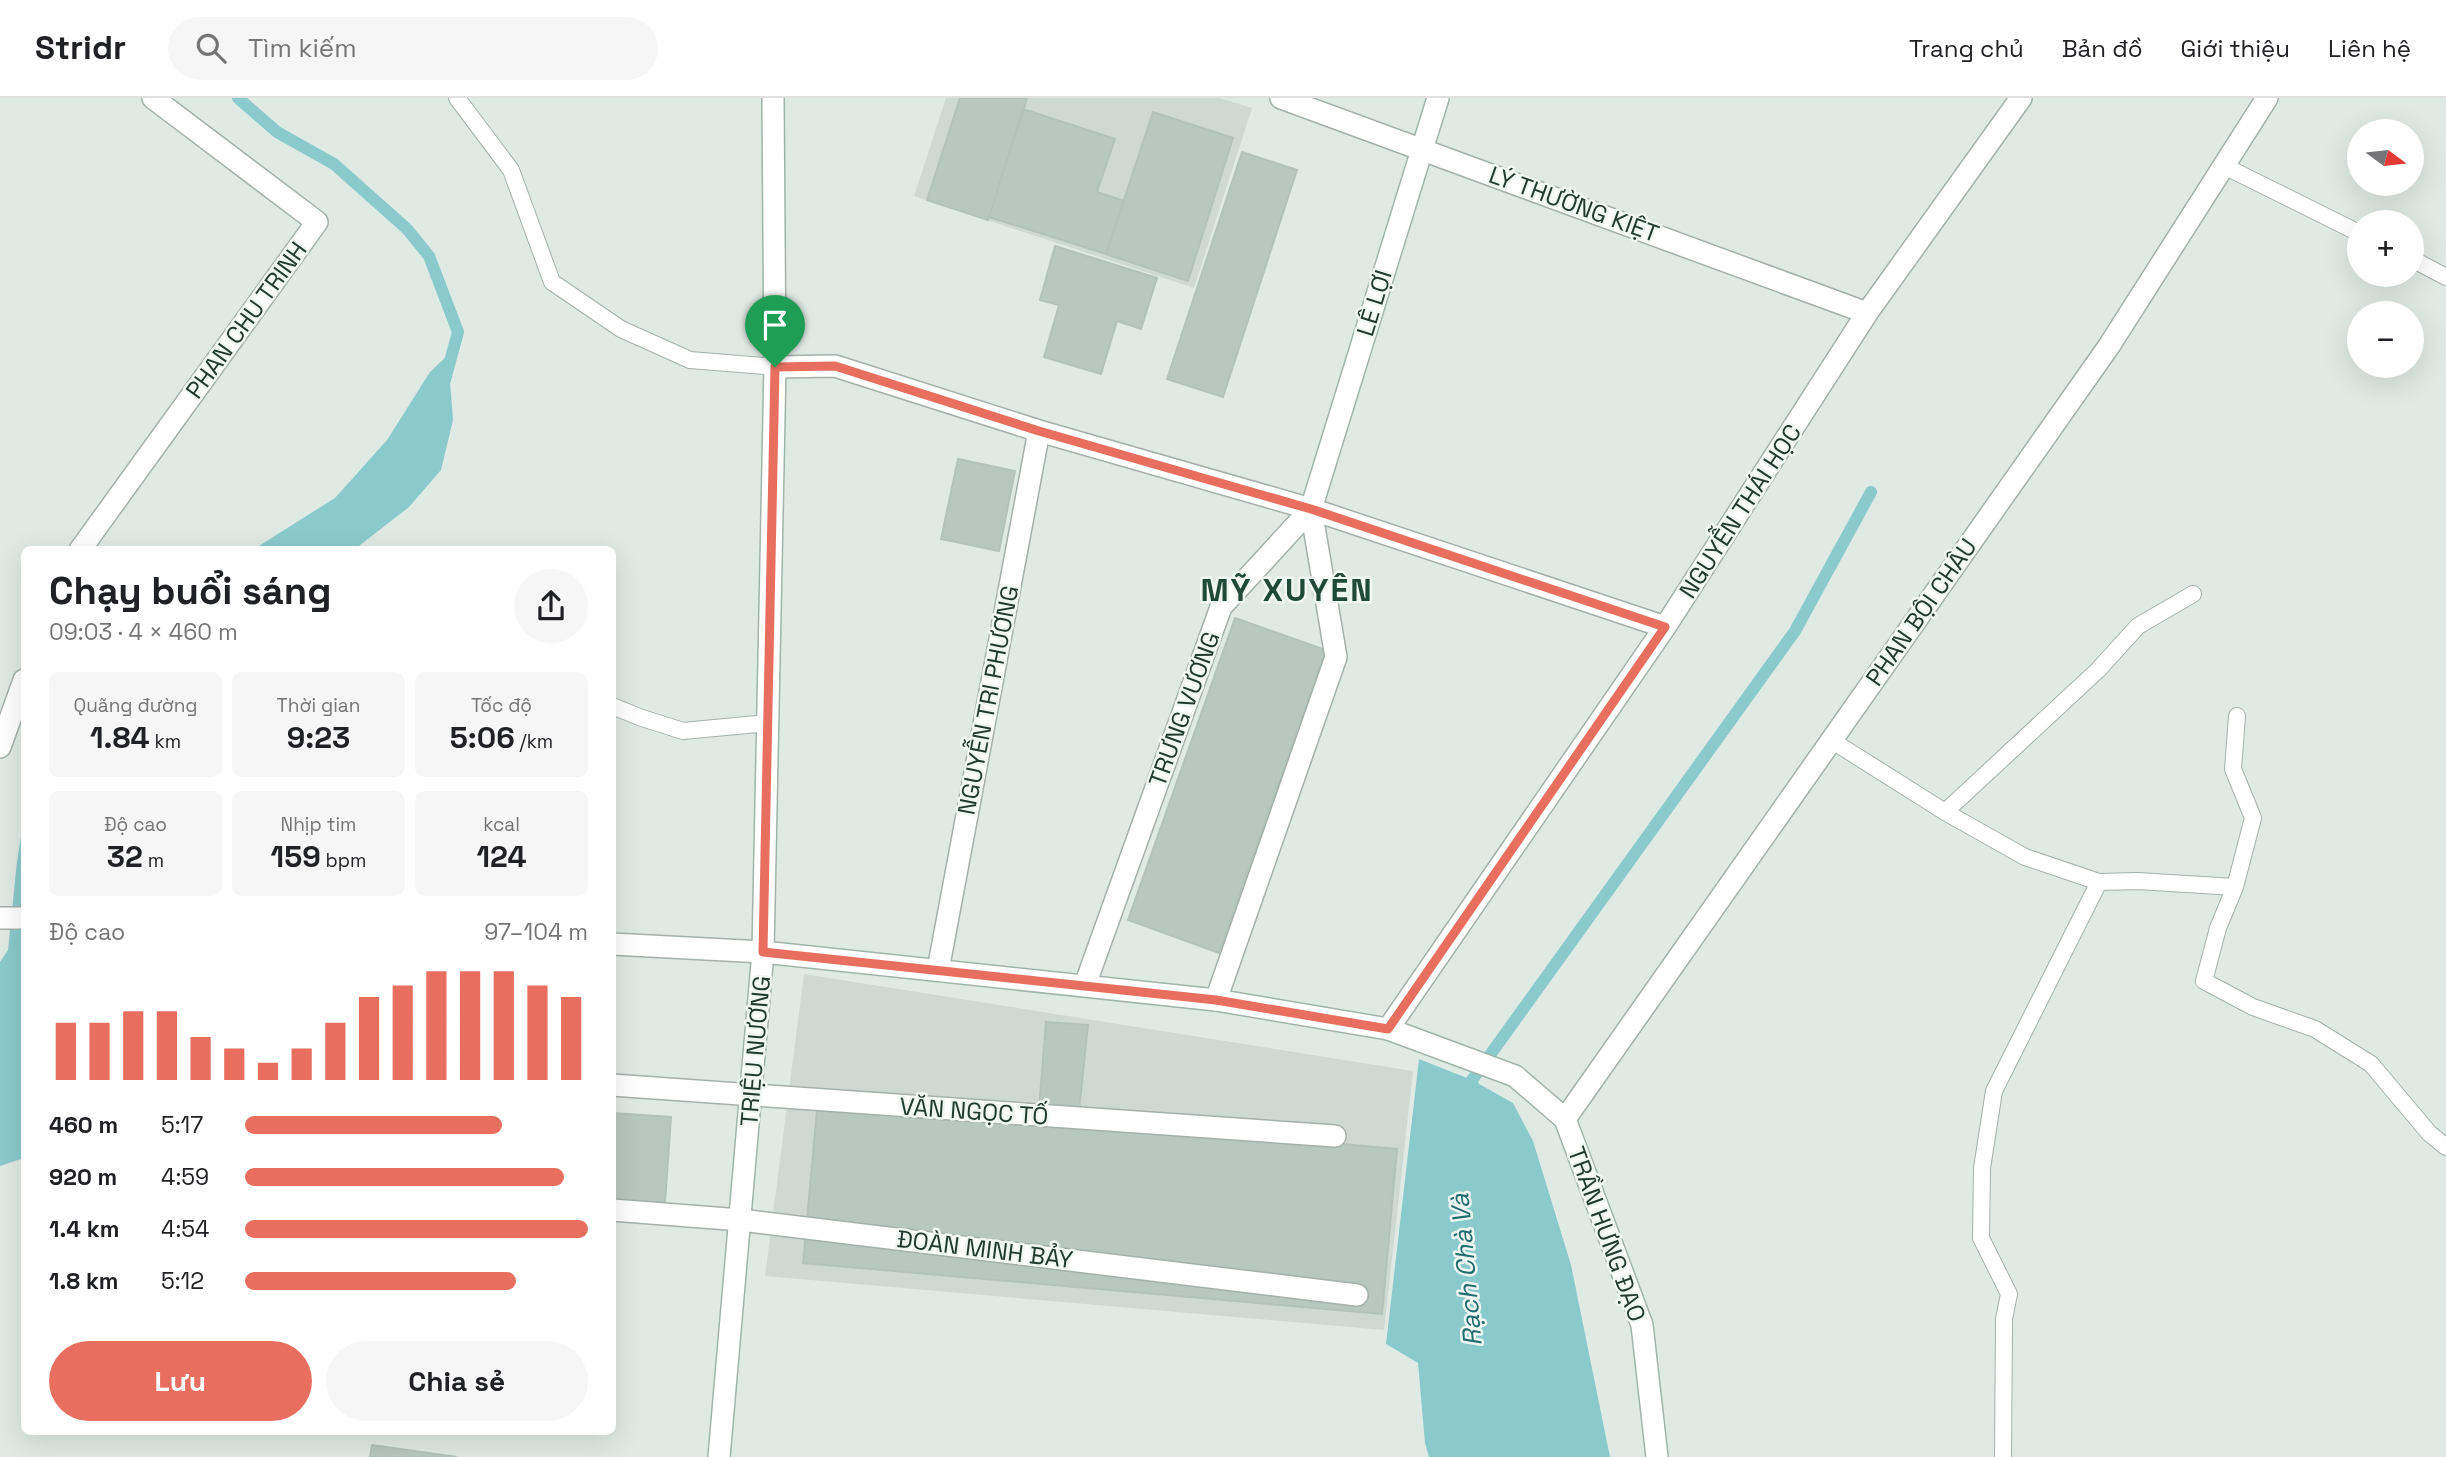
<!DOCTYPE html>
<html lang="vi">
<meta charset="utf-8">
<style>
body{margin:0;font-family:"Space Grotesk",sans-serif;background:#f6f6f6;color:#202124;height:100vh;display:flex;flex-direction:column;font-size:26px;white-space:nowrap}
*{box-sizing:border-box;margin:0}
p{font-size:23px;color:#757577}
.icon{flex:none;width:38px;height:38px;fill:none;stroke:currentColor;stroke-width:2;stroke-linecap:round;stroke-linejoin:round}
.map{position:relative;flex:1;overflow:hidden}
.details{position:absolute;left:21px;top:448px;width:595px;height:889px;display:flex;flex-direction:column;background:#fff;border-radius:10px;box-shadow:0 7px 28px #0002}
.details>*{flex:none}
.needle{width:46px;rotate:105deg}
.buttons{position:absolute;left:2347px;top:21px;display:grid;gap:14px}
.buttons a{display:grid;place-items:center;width:77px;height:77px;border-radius:50%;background:#fff;box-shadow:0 7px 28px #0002;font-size:35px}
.pin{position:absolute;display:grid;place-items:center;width:60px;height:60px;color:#fff;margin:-72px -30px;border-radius:50% 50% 50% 0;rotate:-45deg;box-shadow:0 0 7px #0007}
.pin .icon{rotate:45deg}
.round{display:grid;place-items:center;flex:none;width:74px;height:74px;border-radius:37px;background:#f6f6f6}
.overview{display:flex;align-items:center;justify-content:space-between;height:119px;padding:0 28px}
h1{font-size:38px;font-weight:700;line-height:52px}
.metrics{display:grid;grid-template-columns:repeat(3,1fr);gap:10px;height:119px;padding:7px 28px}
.metrics div{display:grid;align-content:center;border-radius:10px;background:#f6f6f6;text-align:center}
.metrics b{font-size:30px;font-weight:700}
.metrics small{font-size:19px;font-weight:400}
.metrics p{font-size:19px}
.chart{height:196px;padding:14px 28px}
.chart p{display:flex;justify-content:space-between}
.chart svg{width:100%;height:126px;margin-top:7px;stroke:#e86f5f;stroke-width:6}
.button{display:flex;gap:14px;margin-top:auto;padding:14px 28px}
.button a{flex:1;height:80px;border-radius:42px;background:#e86f5f;color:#fff;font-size:28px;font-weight:700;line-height:80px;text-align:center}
.button a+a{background:#f6f6f6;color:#202124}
ul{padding:0 28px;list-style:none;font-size:23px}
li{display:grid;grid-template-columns:112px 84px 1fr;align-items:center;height:52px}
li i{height:18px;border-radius:9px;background:#e86f5f}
header{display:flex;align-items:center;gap:42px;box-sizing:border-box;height:98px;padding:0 35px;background:#fff;border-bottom:2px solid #e0e0e0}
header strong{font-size:33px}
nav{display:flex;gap:38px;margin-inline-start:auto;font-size:24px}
.search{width:490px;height:63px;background:#f6f6f6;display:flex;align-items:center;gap:18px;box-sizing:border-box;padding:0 24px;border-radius:38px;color:#757577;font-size:26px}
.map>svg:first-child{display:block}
.built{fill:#ced9d3}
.water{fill:#8bcacc}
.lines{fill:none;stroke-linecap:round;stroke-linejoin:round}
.stream{stroke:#8bcacc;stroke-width:12}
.building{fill:#b8c7bf;stroke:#b3c3ba;stroke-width:2}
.lane-casing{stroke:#a3b1aa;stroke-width:18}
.street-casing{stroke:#a3b1aa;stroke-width:24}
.secondary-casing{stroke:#a0b5aa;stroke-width:24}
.lane{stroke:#fff;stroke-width:16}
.street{stroke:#fff;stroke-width:21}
.secondary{stroke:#fff;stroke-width:21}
.route-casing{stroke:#fff;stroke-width:14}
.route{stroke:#e86f5f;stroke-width:9}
.labels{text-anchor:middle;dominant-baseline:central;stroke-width:5;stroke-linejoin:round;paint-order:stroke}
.street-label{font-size:24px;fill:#22392f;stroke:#f0f7f2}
.water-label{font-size:26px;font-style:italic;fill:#206d70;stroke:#f0f7f2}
.district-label{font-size:32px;font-weight:bold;letter-spacing:2px;fill:#1f4939;stroke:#f0f7f2}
</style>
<header>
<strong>Stridr</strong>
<div class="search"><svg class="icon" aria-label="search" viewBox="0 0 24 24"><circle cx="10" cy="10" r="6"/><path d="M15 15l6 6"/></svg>Tìm kiếm</div>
<nav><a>Trang chủ</a><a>Bản đồ</a><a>Giới thiệu</a><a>Liên hệ</a></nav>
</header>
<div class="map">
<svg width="2446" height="1359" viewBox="0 0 2446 1359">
<rect width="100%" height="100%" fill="#e0eae4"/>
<path class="built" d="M946,0H1220L1252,10L1194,190L914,98Z
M804,876L1413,973L1384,1232L765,1178Z"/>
<path class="water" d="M448,257L453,322L441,372L409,409L355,451H254L335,400L387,342L430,274Z
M24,721V1060L0,1068V864L8,852L17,763Z
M1419,961L1472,982L1513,1005L1533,1043L1571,1167L1610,1359H1429L1425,1345L1418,1265L1386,1246Z"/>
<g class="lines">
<path class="stream" d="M238,0L277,34L334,66L407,131L429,158L458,234L445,282
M1474,996L1472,982L1795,533L1871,394"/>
</g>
<path class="building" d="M960,0H1027L988,122L927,102Z
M1023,11L1115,41L1097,94L1124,103L1106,156L989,119Z
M1153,14L1233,40L1188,183L1106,156Z
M1242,54L1297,72L1223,299L1167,281Z
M1055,148L1157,180L1141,231L1117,223L1101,276L1044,259L1059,207L1040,202Z
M958,361L1015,373L999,453L941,441Z
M1235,520L1326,552L1219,855L1128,822Z
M1046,924L1088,927L1078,1022L1397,1051L1382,1216L803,1165L819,991L1039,1011Z
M612,1015L671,1019L665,1105L612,1102Z
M372,1347L457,1359H370Z"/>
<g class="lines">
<g class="lane-casing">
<path id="lane" d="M457,0L511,72L552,184L621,231L690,262L775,269
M2224,68L2359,135
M2412,161L2446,179
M612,608L642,620L683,633L768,625
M2237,618L2233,671L2253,720L2235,789L2218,830L2204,883L2253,909L2315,931L2371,966L2429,1035L2446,1049
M1831,642L1945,714L2025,759L2099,784L2138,783L2235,789
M1945,714L2098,572L2138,528L2193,496
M2003,1359L2004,1221L2009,1196L1981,1140L1982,1070L1994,993L2099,784"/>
</g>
<g class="street-casing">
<path id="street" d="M1281,0L1867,215
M775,269L835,268L1039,333L1311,411L1665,529
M80,452L317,124L153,0
M0,649L24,582
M0,820H24
M612,846L763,854
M938,872L1039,333
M1085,887L1221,509L1311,411
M1216,902L1336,559L1311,411
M1388,931L1665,529L1867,215L2021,0
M612,987L1335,1038
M1565,1021L2109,248L2267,0
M612,1112L741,1122L1357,1197"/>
</g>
<g class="secondary-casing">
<path id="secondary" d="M1311,411L1438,0
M763,854L1216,902L1388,931L1515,978L1565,1021L1642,1227L1657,1359
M719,1359L763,854L775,269L773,0"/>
</g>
<use href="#lane" class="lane"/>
<use href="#street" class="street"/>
<use href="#secondary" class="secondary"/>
</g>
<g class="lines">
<g class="route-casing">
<path id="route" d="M835,268L1039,333L1311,411L1665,529L1388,931L1216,902L763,854L775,269Z"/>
</g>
<use href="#route" class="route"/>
</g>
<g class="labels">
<g class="street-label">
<text transform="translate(1574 106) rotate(20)">LÝ THƯỜNG KIỆT</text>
<text transform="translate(1374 205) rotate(-73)">LÊ LỢI</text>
<text transform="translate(246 222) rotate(-54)">PHAN CHU TRINH</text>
<text transform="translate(1740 413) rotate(-57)">NGUYỄN THÁI HỌC</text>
<text transform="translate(1921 514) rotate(-55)">PHAN BỘI CHÂU</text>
<text transform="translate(988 602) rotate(-79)">NGUYỄN TRI PHƯƠNG</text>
<text transform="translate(1184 611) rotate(-70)">TRƯNG VƯƠNG</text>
<text transform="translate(755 953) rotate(-85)">TRIỆU NƯƠNG</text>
<text transform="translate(974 1013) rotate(4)">VĂN NGỌC TỐ</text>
<text transform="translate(1607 1136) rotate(70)">TRẦN HƯNG ĐẠO</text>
<text transform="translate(985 1151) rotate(7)">ĐOÀN MINH BẢY</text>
</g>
<g class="water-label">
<text transform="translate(1466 1172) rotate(-95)">Rạch Chà Và</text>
</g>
<g class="district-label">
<text x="1287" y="492">MỸ XUYÊN</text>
</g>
</g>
</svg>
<div class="buttons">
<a><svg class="needle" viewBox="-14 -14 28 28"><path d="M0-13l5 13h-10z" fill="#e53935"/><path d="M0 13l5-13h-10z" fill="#757577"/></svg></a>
<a>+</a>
<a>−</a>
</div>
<div class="pin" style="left:775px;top:269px;background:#1e9e55"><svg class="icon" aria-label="arrive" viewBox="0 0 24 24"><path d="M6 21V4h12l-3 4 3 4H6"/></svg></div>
<section class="details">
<div class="overview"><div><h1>Chạy buổi sáng</h1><p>09:03 · 4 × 460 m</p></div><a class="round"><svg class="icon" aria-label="share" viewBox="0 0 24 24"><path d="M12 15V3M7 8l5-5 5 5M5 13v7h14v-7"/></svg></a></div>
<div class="metrics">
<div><p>Quãng đường</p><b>1.84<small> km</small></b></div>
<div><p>Thời gian</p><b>9:23</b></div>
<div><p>Tốc độ</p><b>5:06<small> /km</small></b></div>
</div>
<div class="metrics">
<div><p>Độ cao</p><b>32<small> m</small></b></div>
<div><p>Nhịp tim</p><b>159<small> bpm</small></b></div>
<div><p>kcal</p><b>124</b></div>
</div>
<div class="chart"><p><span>Độ cao</span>97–104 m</p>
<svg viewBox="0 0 160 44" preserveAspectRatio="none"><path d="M5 44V24M15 44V24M25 44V20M35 44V20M45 44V29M55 44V33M65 44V38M75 44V33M85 44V24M95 44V15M105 44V11M115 44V6M125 44V6M135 44V6M145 44V11M155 44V15"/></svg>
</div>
<ul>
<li><b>460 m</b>5:17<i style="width:75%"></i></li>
<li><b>920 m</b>4:59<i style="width:93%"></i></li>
<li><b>1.4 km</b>4:54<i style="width:100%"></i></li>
<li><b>1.8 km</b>5:12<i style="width:79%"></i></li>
</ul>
<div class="button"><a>Lưu</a><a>Chia sẻ</a></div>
</section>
</div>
